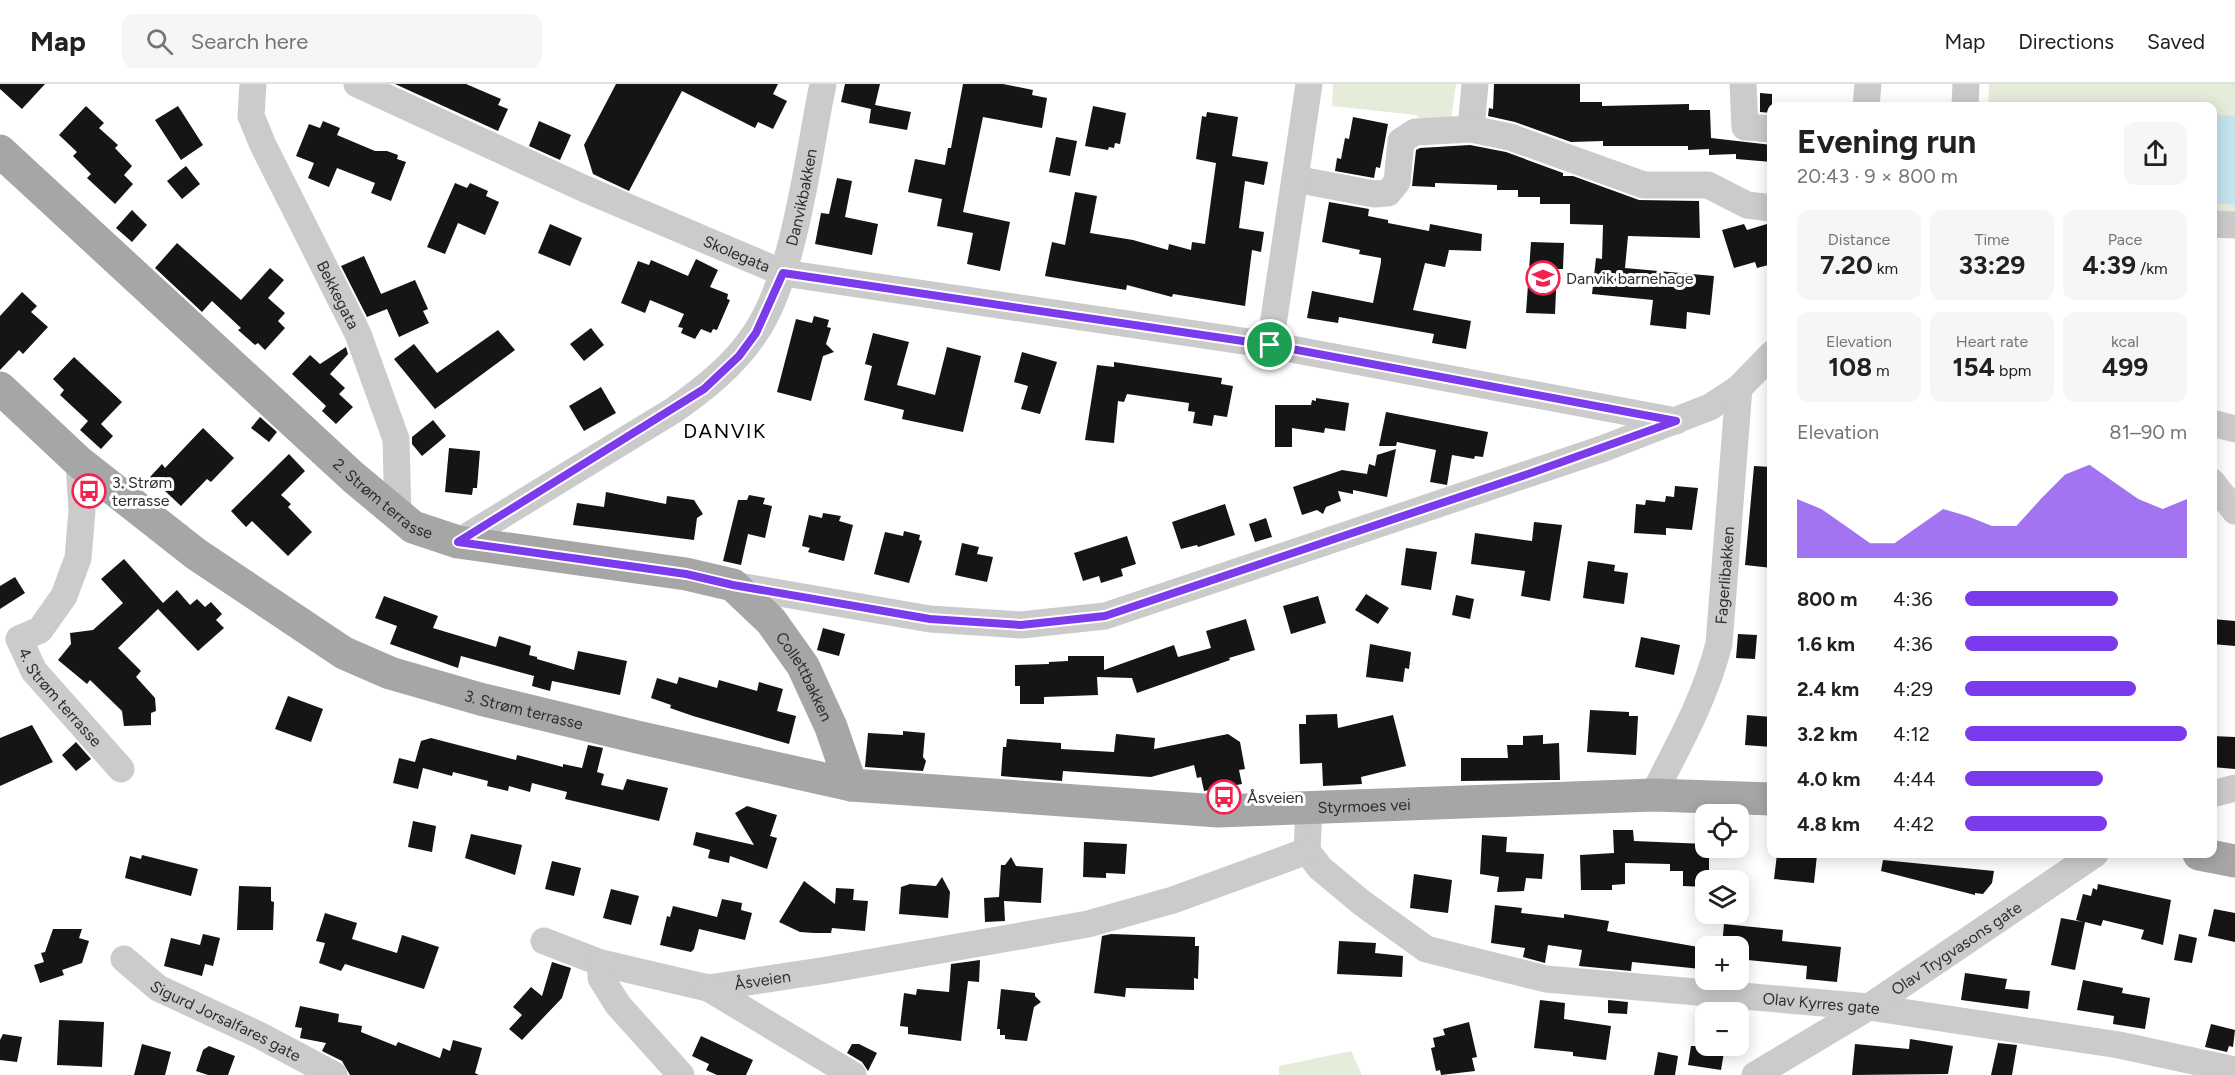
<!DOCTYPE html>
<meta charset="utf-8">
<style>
body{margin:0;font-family:Figtree,sans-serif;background:#f6f6f6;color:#202124;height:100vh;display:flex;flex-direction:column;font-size:22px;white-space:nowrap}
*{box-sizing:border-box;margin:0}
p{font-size:20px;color:#757577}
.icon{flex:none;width:33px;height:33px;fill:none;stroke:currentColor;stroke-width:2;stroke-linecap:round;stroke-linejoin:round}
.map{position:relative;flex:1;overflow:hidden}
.drawer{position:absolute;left:1767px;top:18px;width:450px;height:756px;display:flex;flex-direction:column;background:#fff;border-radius:12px;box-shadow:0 3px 15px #0003}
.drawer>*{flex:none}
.tools{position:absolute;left:1695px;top:720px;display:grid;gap:12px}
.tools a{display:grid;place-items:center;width:54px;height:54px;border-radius:12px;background:#fff;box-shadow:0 3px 15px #0003;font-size:30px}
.pin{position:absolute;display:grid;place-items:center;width:51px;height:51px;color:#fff;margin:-26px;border:3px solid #fff;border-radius:50%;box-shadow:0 2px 6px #0007}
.round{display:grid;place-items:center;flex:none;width:63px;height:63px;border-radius:12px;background:#f6f6f6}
.summary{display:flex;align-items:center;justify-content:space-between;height:102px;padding:0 30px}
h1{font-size:33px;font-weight:700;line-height:45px}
.stats{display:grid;grid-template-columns:repeat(3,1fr);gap:9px;height:102px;padding:6px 30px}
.stats div{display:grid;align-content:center;border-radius:12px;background:#f6f6f6;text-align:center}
.stats b{font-size:26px;font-weight:700}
.stats small{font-size:16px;font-weight:400}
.stats p{font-size:16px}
.chart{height:168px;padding:12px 30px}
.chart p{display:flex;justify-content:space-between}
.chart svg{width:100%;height:108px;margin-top:6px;fill:#7c3aed;opacity:.7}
ul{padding:0 30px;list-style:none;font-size:20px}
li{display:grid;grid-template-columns:96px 72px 1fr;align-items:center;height:45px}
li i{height:15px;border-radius:8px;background:#7c3aed}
header{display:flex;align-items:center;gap:36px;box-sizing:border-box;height:84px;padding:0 30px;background:#fff;border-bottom:2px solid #e0e0e0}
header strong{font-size:28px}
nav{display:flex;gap:33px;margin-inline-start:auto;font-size:21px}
.search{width:420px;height:54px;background:#f6f6f6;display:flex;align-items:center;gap:15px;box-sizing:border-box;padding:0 21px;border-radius:12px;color:#757577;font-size:22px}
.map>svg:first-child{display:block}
.green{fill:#e6ecda}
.water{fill:#c4e4ee}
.building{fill:#151515}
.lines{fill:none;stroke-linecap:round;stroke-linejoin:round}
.minor{stroke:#cbcbcb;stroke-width:27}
.major{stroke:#a6a6a6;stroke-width:33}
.route-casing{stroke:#fff;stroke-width:12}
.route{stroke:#7c3aed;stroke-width:8}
.labels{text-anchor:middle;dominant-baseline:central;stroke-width:6;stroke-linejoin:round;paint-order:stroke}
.street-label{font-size:16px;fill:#2e2e2e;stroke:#fff}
.poi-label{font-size:16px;fill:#2e2e2e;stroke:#fff;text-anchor:start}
.quarter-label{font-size:20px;letter-spacing:1.5px;fill:#000;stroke:#fff}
</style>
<header>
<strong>Map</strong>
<div class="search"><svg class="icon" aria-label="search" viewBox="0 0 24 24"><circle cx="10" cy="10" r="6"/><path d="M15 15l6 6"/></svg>Search here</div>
<nav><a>Map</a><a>Directions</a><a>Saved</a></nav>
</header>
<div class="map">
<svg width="2235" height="991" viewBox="0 0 2235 991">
<rect width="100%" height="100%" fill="#fff"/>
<path class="green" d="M1333,0H1456L1451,36L1422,37L1416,31L1332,22Z
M1989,0H2235V133L2213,132L2212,22H1988Z
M1351,967L1362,991H1279V982Z"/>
<path class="water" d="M2213,30L2235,32V121L2213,119Z"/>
<path class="building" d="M0,0H45L22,25L0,5Z
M395,0H466L501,15L498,21L508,25L498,47Z
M616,0H778L773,10L787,17L773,45L758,38L755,44L682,7L629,107L593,90L584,61Z
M845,0H880L875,21L911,28L907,46L869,39L871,25L841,18Z
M963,0H1003L1033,6L1032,11L1047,14L1042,44L983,33L963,128L1010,138L1000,187L967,180L973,149L937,142L942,115L908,108L915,75L945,81L948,64H951Z
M1494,0H1580V18H1602V22L1689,20V26H1710L1711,54L1772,61V78L1736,75V70L1709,71V65L1688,66V62H1603V57L1571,58L1515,38L1488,32L1489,24L1493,25Z
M1760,9L1772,10V29L1760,28Z
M86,22L104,39L99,44L118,61L115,64L132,82L124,91L133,100L115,120L87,94L91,90L73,72L77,68L59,51Z
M178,22L203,61L181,76L155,36Z
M1093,22L1126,29L1120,60L1115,59L1114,64L1109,63L1108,66L1085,62Z
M1207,28L1238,33L1232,72L1268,78L1264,101L1245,97L1239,144L1264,148L1261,168L1252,166L1245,222L1173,210L1172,213L1127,201L1126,206L1045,192L1052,158L1065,161L1075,108L1097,112L1090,149L1133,156L1168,166L1169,160L1191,166L1192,158L1205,160L1216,79L1196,75L1202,32L1206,33Z
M1353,33L1388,40L1380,84L1376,83L1374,94L1335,87L1337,74L1341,75L1345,54L1349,55Z
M323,37L340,44L337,51L375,67H387L398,71L397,75L406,78L391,117L371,109L375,99L337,84L329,103L308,94L314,79L296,72L309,40L320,44Z
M539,37L571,51L560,76L529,62Z
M1056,53L1077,57L1070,92L1049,88Z
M1470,61L1506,68L1563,89V92H1573L1639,116L1699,117L1700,154L1628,152L1625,184L1714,192L1710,231L1687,228L1686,245L1650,241L1653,216L1592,210L1596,174L1602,175L1603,141L1570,140V120H1540V113H1518V106H1497V101L1435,99V103L1412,102L1416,66L1420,64Z
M186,82L200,100L182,115L167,97Z
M837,94L852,97L845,133L878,140L872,171L815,160L821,129L829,130Z
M455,99L467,104L470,99L488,107L486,112L499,118L485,151L458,139L445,170L427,163Z
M1329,118L1369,125L1368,132L1388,136V139L1429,147L1430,140L1482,150L1481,167L1449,166L1445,183L1425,179L1413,226L1471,237L1466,265L1432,259L1434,250L1339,233L1338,239L1307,234L1312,207L1373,219L1381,178V174L1359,170L1360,166L1322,158Z
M132,126L147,141L132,158L116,144Z
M550,140L582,154L570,182L538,169Z
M1744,140L1747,146L1767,140L1772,154V180L1757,184L1755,178L1734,184L1722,146Z
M1531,158L1564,159L1563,185H1557L1555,230L1526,229Z
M177,159L241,216L270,184L284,196L268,214L285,229L278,237L285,244L265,266L258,259L255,261L238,246L241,244L212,217L202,228L155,184Z
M364,172L382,212L381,210L415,196L428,225L423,227L429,239L399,253L387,225L367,233L341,182Z
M696,175L718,186L710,203L728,210L727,215L730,216L717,246L713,245L711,249L701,245L695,255L681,249L683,244L678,243L684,230L650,216L645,229L621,219L638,177L649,181L651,176L688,192Z
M22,208L37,222L31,228L48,243L23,270L19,266L0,286V232Z
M814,232L829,236L827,243L831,244L826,260L834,268L823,272L811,317L777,308L796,235L812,239Z
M591,244L604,261L584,277L570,260Z
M498,246L515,266L435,325L394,275L414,260L437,289Z
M873,249L909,258L897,301L935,311L947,263L981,272L963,348L902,335L904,326L864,316L872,282L865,280Z
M346,263L348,270L330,290L345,304L339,310L353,323L336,340L322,327L326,322L292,290L310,271L320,280Z
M1022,268L1057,278L1040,330L1021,325L1028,302L1014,298Z
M74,273L122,318L101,340L113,352L101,365L80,346L88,337L60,311L64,306L53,295Z
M1114,278L1222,294L1221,300L1233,302L1227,333L1214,331L1212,342L1193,339L1195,328L1188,327L1189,319L1127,310L1124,318L1118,317L1114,359L1085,356L1097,281L1114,283Z
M601,303L616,329L584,347L569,322Z
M1316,314L1349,319L1345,347L1325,344L1324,349L1292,344V363H1275V321H1311L1312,316L1316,317Z
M1386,328L1488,348L1483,373L1475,372L1474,375L1452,371L1447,401L1430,398L1436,366L1397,358L1396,362H1379Z
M260,333L277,348L269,358L251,344Z
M433,336L446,352L422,372L412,360V353Z
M203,344L234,374L211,398L207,395L181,422L150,393L162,380L165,384Z
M449,364L480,367L477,404H473L472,411L445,408Z
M1396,365L1387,413L1353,406V410L1338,407L1341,417L1326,423L1323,430L1317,426L1302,431L1293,403L1342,386L1367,390L1369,380L1375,382L1377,371Z
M289,370L305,387L281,411L291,420L288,423L312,448L288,472L252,437L246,443L231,427Z
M1754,382L1772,383V484L1745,481Z
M1675,402L1698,404L1692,446L1666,444V451L1634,449L1636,420L1645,421L1646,416L1665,418L1666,412L1674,413Z
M606,408L666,420L667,412L694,416L703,430L697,434L694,456L573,441L577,419L604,423Z
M749,411L765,414L763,420L772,422L765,454L748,450L741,481L723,477L738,416H747Z
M1225,420L1235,451L1198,463L1197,461L1181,465L1172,438Z
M823,429L841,432L839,437L853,441L844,477L808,468L810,464L802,462L809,431L822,434Z
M1266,434L1272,453L1255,458L1249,440Z
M1534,438L1562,441L1550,517L1521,512L1525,487L1471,480L1475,449L1532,457Z
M904,447L920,451L919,456L922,457L909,499L874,490L885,448L903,452Z
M1127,452L1136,480L1121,485L1123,492L1101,499L1099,492L1083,497L1074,469Z
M962,459L979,463L977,470L993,473L987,498L955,491Z
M1406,464L1437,468L1431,506L1401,501Z
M124,475L163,519L177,506L190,521L197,515L205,523L211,518L222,530L216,536L224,544L198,567L158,525L118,564L141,587L136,593L155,614L156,627L151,629V641L124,642L122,627L90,596L87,600L58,576L71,560L70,549L93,546L123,519L101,495Z
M1588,477L1615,481L1614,487L1628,489L1624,520L1583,514Z
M15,493L25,509L0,525V502Z
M1366,510L1389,524L1378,540L1355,526Z
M1456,511L1474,515L1470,535L1452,531Z
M384,512L438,532L433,544L496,563L499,552L531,562L529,571L537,573V575L574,586L578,567L627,577L620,611L552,597L550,607L532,602L534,592L461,572L458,584L390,560L397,542L375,534Z
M1318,512L1326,539L1291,550L1283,522Z
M1246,535L1255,566L1229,574L1230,576L1137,609L1132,594L1097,593L1098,611L1044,613V620H1020V602H1015V581L1049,580V578L1068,577V572H1104V586L1174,561L1178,573L1211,564L1206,547Z
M2212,535L2235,537V562L2212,560Z
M823,544L845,550L839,572L817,566Z
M1738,550L1757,551L1755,575L1736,574Z
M1641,553L1680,561L1674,591L1635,583Z
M1370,560L1411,568L1409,585L1405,584L1403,598L1366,593Z
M679,593L717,604L719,596L757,607L759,598L783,605L777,627L796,632L789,660L693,632L670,624L671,621L651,614L657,594L677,600Z
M288,612L323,625L311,658L275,645Z
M1590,626L1629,628V632H1638L1636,671L1587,668Z
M1337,630L1338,644L1393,631L1406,682L1361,693L1362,700L1323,702L1322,679L1300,680L1299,640H1306V631Z
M1747,631L1772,633V663L1745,661Z
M32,641L53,678L0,702V654Z
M903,647L925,649L923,673L926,677L923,687L865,683L868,649L903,651Z
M1116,650L1155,654L1154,665L1228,650L1240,658L1245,685L1239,686L1242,700L1204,707L1201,693L1197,694L1194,681L1151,693L1063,687L1062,697L1001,692L1003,663H1006L1007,655L1061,659V665L1114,668Z
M1543,651V660L1559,659L1560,696L1461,697V674H1508L1507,661H1523V652Z
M2212,652L2235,653V685L2212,683Z
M431,654L516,676L517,671L563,683V680L582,684L588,661L603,664L597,688L604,690L601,701L623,706L627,695L668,704L659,737L565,715L567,708L532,699L530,708L509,702L508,707L487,702L488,697L453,688L452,692L423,684L418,705L393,699L399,674L415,678L421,657Z
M76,658L91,675L76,687L62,671Z
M747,722L777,731L770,752L777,754L767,785L730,772L729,779L708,774L710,766L693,761L696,748L754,761L735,729Z
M413,737L436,742L432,768L408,763Z
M1613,746H1633L1634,757L1706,760V764H1709V796H1706V803L1683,802V787H1670V780L1625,779V800L1612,801V806H1581L1580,771L1614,769Z
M471,750L522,761L515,791L465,774Z
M1482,751L1507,753L1506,768L1544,770L1542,795L1526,794L1524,807L1497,808L1499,793L1480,790Z
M1084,758L1127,760L1125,790L1106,789V794L1083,793Z
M1777,770L1817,771L1814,799L1774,795Z
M142,771L198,785L191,812L125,794L130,772L141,775Z
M1011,773L1016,782L1043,784L1041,819L1004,817L1005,837L985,838L984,814L999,813L1001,781H1005Z
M1883,776L1994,787L1992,799L1983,810L1975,809V811L1881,787Z
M552,777L581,784L574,812L545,805Z
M1414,790L1452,796L1448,829L1410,824Z
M942,793L950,808L948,834L899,830L901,803L910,800L936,802Z
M804,797L835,820L836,804L854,805L853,816L868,817L865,847L832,844L831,849H814L800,848L779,838Z
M2098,800L2171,816L2163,861L2141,855L2144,846L2103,836L2101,842L2085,838L2075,886L2051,881L2061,834L2083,838L2076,836L2083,810L2091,812L2093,804L2097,806Z
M239,802L271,803V817L274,818L273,846H237Z
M611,805L639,812L631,841L603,834Z
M722,815L742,819L741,826L752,829L745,856L699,845L694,865L691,868L660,861L667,832L670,833L673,822L717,833Z
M1495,821L1522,824L1521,829L1564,834V830L1609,837L1607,847L1704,864L1701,885L1632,878L1631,887L1579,882L1582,866L1548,861L1545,879L1523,873L1525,864L1491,859Z
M2214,825L2235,829V858L2208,852Z
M325,829L357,839L352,855L397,869L402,851L439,863L424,905L345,880L341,887L319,879L325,859L316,857Z
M1724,840L1783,846L1782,857L1841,863L1837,898L1806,895L1807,882L1738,875V862H1722Z
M53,845H82L79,854L89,857L82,879L62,886L64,891L40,899L34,881L44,878L41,869L45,868Z
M203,850L220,854L213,882L205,880L202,892L164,882L171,854L200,861Z
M1111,850L1195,853V862H1199L1198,895L1194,894V906L1126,904L1125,913L1094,909L1102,852Z
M2179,850L2197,854L2192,879L2174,876Z
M1339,857L1376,859L1375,869L1403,872L1402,893L1337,890Z
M980,876L979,898L968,897L961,957L908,950V943L900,942L904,909L916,911L917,905L949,908L951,880Z
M552,878L571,884L562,914L522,956L509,945L522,931L513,923L531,903L542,912Z
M1965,889L2007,895L2005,905L2030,907L2028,925L1961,916Z
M2083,896L2123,904L2122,909L2150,914L2145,945L2113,940L2114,932L2077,926Z
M1001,905L1035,909V912L1041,918L1034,923L1027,957L1005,955V951H1000V945H997Z
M1540,916L1565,919L1564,935L1611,942L1606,976L1573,972V968L1534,964Z
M1608,916L1628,918L1627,930L1608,929Z
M300,922L339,930L338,938L362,942L361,948L396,962L398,958L440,974L443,964L450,967L453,956L482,964L475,989L479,991H350L342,977L322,967L326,959L300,954L302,944L295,943Z
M59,936L104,938L102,983L57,981Z
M1469,938L1477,973L1472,974L1475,987L1441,991L1440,986L1436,987L1431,964L1435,963L1433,954L1445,951L1443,945Z
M2211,940L2235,946L2233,963L2229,962L2227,968L2205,963Z
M3,950L22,953L17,978L0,976V956Z
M701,952L753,976L746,991H717L706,986L709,980L692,972Z
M1910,955L1953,962L1948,990L1852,991L1855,960L1909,965Z
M1998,959L2017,961L2012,991H1991Z
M142,960L171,968L165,991H134Z
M852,960H859L877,969L868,987L862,978L847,969Z
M209,962L235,972L228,991H208L196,987L203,966Z
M1691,962H1725L1721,986L1688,981Z
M1658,968L1678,972L1675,991H1654Z"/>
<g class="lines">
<g class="minor">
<path id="s1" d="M253,0L251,32L263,61L358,250L396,355L398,432"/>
<path id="s2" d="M357,0L585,105L783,189L1270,261L1676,337"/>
<path d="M1743,0L1745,43L1772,45"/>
<path d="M1866,22L1868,0"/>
<path d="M1965,22L1966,0"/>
<path d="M1471,45L1475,0"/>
<path d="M1295,95L1374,110L1388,109L1397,98L1401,57L1415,48L1471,45L1510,53L1644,101H1708L1747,121L1772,124"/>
<path d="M2212,140L2235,141"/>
<path d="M1270,261L1309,0"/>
<path d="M2212,339L2235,345"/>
<path id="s3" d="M79,378L82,427L78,474L64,512L40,546L19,555L34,587L121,685"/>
<path d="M2212,398L2235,427"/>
<path id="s4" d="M458,458L674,326C705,304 733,282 754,251C795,193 808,71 823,0"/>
<path d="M733,501L930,535L1021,541L1105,532L1602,365L1710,323L1739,304"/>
<path d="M2212,710L2235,704"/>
<path id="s5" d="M1653,711C1679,660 1704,617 1719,560L1739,304L1772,270"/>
<path id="s6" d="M1309,724L1307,767L1320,784L1362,819L1426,865L1546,895L1869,923L2119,961L2235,986"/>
<path id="s7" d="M544,857L601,879L708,904L827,886L1088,840L1173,816L1307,767"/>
<path id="s8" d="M124,875L158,904L259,951L334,991"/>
<path d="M601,879V894L618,921L681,991"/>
<path d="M708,904L853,991"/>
<path id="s9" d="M1755,991L1869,923L2095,770"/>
</g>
<g class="major">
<path id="s10" d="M0,67L353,393L413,443L458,458L686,490L733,501L771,537L803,582L831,643L851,701"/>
<path id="s11" d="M0,304L79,378L196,470L344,569L390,589L480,615L637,653L851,701L1218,727L1653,711L1772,715"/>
<path d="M2199,770L2235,777"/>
</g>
</g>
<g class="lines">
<g class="route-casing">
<path id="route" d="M783,189L1270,261L1676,337L1531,389L1105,532L1021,541L930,535L733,501L686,490L458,458L704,305L739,272L756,249Z"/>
</g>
<use href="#route" class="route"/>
</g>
<defs>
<g id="school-ring" transform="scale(1.725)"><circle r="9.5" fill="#fff" stroke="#f3224e" stroke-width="1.5"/><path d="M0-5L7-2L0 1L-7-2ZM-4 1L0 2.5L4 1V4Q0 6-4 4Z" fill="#f3224e"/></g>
<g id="bus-ring" transform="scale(1.725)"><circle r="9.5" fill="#fff" stroke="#f3224e" stroke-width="1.5"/><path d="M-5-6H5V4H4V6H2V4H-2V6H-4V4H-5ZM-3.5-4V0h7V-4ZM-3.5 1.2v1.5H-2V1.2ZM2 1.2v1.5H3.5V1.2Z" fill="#f3224e"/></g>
</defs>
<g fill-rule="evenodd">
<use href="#school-ring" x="1543" y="194"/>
<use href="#bus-ring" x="89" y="407"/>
<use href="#bus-ring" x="1224" y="713"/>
</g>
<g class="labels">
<g class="street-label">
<text stroke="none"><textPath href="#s4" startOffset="510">Danvikbakken</textPath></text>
<text stroke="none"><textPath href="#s2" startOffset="416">Skolegata</textPath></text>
<text stroke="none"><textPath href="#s1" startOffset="231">Bekkegata</textPath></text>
<text stroke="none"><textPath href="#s10" startOffset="518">2. Strøm terrasse</textPath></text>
<text stroke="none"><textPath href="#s5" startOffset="234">Fagerlibakken</textPath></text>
<text stroke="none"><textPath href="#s10" startOffset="1002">Collettbakken</textPath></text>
<text stroke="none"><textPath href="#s3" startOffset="273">4. Strøm terrasse</textPath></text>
<text stroke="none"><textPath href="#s11" startOffset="624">3. Strøm terrasse</textPath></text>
<text stroke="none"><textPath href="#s11" startOffset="1474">Styrmoes vei</textPath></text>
<text stroke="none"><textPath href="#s9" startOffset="238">Olav Trygvasons gate</textPath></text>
<text stroke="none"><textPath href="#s7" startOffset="226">Åsveien</textPath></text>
<text stroke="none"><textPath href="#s6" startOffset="598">Olav Kyrres gate</textPath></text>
<text stroke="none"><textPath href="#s8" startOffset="120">Sigurd Jorsalfares gate</textPath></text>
</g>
<g class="poi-label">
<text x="1566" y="194">Danvik barnehage</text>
<text x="112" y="398">3. Strøm<tspan x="112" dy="18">terrasse</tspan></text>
<text x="1247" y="713">Åsveien</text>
</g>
<g class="quarter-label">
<text x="725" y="347">DANVIK</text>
</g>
</g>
</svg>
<div class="tools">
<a><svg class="icon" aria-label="locate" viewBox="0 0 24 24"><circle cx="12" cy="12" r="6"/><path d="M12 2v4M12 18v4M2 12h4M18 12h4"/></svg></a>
<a><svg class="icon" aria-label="layers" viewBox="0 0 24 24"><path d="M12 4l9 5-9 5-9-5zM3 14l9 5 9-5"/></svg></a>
<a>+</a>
<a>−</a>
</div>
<div class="pin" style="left:1270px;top:261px;background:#1e9e55"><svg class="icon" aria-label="arrive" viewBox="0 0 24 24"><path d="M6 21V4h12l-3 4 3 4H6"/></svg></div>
<section class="drawer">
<div class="summary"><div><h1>Evening run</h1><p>20:43 · 9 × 800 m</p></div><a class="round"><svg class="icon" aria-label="share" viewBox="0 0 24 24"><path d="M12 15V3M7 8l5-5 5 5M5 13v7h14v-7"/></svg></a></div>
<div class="stats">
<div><p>Distance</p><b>7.20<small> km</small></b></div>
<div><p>Time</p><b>33:29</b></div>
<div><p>Pace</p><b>4:39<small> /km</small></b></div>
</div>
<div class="stats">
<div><p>Elevation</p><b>108<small> m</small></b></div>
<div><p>Heart rate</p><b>154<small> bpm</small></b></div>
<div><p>kcal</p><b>499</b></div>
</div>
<div class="chart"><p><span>Elevation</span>81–90 m</p>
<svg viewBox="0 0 160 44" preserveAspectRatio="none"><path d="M0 44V20L10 24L20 31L30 38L40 38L50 31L60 24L70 27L80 31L90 31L100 20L110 10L120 6L130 13L140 20L150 24L160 20V44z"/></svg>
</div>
<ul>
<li><b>800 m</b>4:36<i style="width:69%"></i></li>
<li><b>1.6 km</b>4:36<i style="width:69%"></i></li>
<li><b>2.4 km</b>4:29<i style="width:77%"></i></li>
<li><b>3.2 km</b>4:12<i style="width:100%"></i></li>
<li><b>4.0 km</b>4:44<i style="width:62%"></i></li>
<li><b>4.8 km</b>4:42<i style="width:64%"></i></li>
</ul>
</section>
</div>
